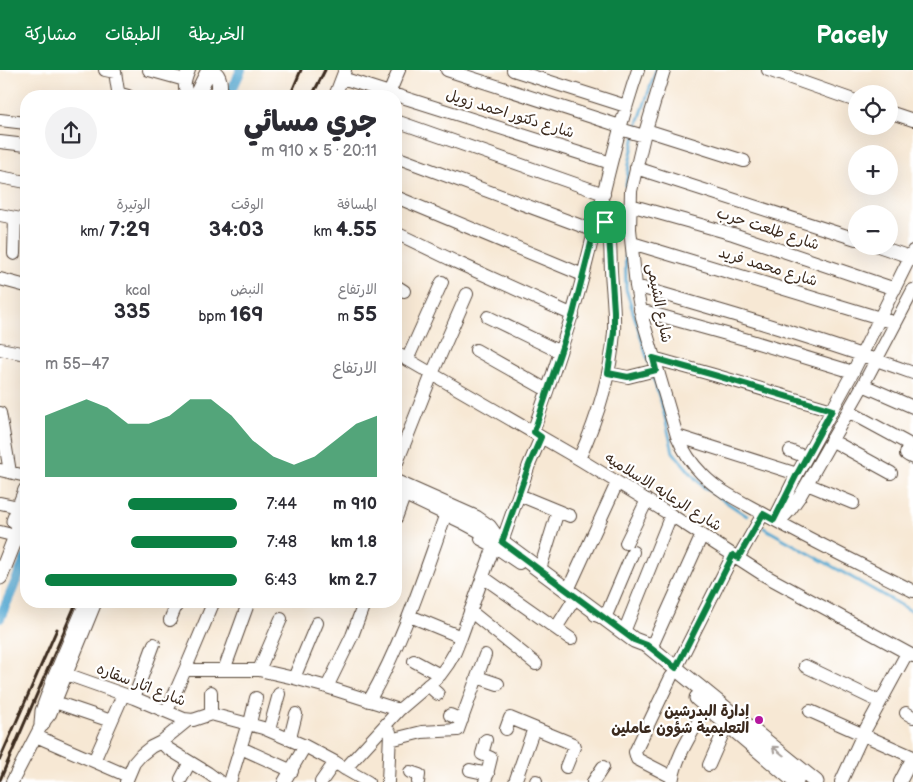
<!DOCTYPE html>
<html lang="ar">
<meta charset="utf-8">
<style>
body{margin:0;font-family:"Balsamiq Sans","Playpen Sans Arabic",sans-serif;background:#f2f2f3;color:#2b2b33;direction:rtl;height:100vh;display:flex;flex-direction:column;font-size:19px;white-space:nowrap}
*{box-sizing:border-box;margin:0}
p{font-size:16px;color:#7c7c81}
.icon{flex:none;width:28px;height:28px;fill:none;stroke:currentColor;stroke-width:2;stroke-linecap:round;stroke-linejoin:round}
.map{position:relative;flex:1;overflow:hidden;direction:ltr}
.details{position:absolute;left:20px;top:20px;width:382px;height:518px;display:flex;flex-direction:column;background:#fff;border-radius:20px;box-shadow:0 5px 20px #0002;direction:rtl}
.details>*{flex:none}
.fabs{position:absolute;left:848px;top:15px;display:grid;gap:10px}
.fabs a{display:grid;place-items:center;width:50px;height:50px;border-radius:50%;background:#fff;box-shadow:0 5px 20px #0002;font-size:25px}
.pin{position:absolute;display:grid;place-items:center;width:42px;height:42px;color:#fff;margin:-21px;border-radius:10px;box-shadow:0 2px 8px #0006}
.round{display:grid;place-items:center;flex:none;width:52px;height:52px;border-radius:26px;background:#f2f2f3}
.headline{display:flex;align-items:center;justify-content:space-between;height:85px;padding:0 25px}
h1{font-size:28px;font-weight:800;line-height:38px}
.metrics{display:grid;grid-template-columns:repeat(3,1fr);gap:8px;height:85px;padding:5px 25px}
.metrics div{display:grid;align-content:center}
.metrics b{font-size:21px;font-weight:800}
.metrics small{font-size:14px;font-weight:400}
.metrics p{font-size:14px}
.chart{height:140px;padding:10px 25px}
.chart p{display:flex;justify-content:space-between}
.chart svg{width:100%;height:90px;margin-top:5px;fill:#0b8043;opacity:.7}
ul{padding:0 25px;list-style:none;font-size:16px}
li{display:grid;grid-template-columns:80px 60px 1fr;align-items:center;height:38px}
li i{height:12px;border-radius:6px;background:#0b8043}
header{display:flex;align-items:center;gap:30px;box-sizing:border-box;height:70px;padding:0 25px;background:#0b8043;color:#fff}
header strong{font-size:24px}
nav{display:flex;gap:28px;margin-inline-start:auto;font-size:18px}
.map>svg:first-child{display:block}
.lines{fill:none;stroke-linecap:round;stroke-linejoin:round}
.stream{stroke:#57a9d2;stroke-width:3}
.canal{stroke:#57a9d2;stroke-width:10}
.minor-casing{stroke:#574639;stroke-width:14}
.major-casing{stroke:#574639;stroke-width:17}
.minor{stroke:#fff;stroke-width:12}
.major{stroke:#fff;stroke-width:15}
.rail{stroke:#3b2a1e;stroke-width:3}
.oneway{stroke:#a79f9a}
.route-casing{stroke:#fff;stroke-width:10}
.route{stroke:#0b8043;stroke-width:6}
.poi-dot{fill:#b5179e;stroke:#fff;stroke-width:2}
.labels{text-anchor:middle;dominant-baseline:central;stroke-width:4.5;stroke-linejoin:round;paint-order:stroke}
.street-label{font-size:15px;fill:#3b2a1e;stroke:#fff}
.poi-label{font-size:15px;font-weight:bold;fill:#3b2a1e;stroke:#fff;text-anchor:end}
</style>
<header>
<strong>Pacely</strong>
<nav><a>الخريطة</a><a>الطبقات</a><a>مشاركة</a></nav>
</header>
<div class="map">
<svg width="913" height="712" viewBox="0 0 913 712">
<rect width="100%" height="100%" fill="#fff"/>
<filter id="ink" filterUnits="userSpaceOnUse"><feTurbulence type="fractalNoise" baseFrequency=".02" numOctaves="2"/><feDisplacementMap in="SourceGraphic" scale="10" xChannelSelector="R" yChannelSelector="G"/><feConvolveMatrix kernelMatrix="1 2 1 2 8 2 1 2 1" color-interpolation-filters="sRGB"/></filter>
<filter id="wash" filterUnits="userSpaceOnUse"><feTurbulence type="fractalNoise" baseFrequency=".0096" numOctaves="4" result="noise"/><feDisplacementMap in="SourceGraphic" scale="20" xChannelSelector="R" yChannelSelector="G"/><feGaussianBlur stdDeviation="1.12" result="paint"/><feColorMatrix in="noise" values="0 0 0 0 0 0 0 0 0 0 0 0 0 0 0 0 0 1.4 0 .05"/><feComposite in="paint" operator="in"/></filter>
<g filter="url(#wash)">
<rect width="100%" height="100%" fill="#f7e8d4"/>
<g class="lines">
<path class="stream" d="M636,59L656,0
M626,116L629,94L635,65
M624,148L625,125
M625,164L626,219L649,293
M653,307L663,339L673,382L702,416L747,446
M764,458L913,542"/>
<path class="canal" d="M229,26L241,0
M0,548L26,488"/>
</g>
</g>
<g filter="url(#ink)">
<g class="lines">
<g class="minor-casing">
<path id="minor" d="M105,0L115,2L118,21L121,24L128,26
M149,0L185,10
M189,0C185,10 182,17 189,26
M447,0L620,56
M513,0L626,36
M664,0L644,66L631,121L630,159L636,216L642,247L677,366C683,380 691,393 702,404C718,421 740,431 760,442C810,470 862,495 913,521
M768,0L856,31
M342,8L611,93
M335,26L345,0
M388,26L399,0
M889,42L913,50
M0,50L26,53
M396,51L604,124
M620,59L644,66
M646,60L744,91
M0,72L26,75
M396,87L595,161
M636,98L856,169
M0,107L26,112
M396,127L583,205
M630,135L733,164L895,219
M0,145L26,150
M396,163L456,192L573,245
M632,173L880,248L895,253
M878,176L913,188
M14,184L15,148
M0,209L26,216
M396,216L404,221
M636,216C729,243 822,270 913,303
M640,240L748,270L853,302
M488,247L560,282
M0,279L26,284
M476,280L547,320
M396,283L579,389L671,445L764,505L913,586
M653,288L714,305L832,340
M407,290L442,212
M608,303L628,307L656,300
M863,315L913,337
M848,341L907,373L908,375L906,384L909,386L913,388
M0,343L10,402
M533,362C551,310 569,259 583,206C601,137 615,67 638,0
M677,366L797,404
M831,370L891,403
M790,381L806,387
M579,389C597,349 611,306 614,262C615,241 612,221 611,201C610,185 612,166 605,152C604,148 601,145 599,142
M396,395L432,304L467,224
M0,400L26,406
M396,411L477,447L490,456L500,470
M807,414L853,433
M519,425L570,446
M0,433L19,437
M396,448L403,429
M774,450L797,404L853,302L913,181
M779,452L790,440L800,426L863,315L913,220
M0,462L8,464
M481,469L494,476L519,493
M502,472L529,395L541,367
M626,473L647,430
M738,488L763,444
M540,499L558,441
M483,507L571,569
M568,520L617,413
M470,541L536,594
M595,545L605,548L633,482
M410,546L461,567
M170,550L178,531
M556,558L573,531
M624,562L671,445
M651,578L702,465
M414,591L440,605
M805,596L880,632
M676,598L733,485
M185,600H259L294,608L327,617L399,640
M224,600L249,531
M259,600L281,549
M66,604L134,628L184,649L193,650L211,644L263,658L305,676L335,692L345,699L368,712
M477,607L498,614
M671,607L635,682L637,689L672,707
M294,608L317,553
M428,615L438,624
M327,617L352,566L365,531
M211,622V644
M134,628L154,574
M369,631C402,573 422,511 444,449
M55,632L111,651
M167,641L185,600L214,531
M810,641L913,687
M906,643L913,647
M450,645L462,650
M250,653L256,628
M506,659L510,648L573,674L574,677L566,697
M269,660L279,624
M36,666L128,706
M290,668L296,644
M390,670L422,662L458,660L485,585
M161,672L167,678L208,703L220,712
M241,678L292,701
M94,691L123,625
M709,695L727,654
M345,699L399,640L440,605L448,594L455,582L461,567L494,476
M470,700L488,704
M410,702L419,705L418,712
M181,709L190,692
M12,712L42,654L50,644L96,531
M126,712L134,693L141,685L151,677L161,672L188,650
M230,712L248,653
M284,712L305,676
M321,712L335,692
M388,712L390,662
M485,712L491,688L482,684L486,670
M515,712L534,658
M536,712V711
M593,712L603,697
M672,712C676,685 694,660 707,636
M841,712L863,664L907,583
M900,712L913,687"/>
</g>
<g class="major-casing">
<path id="major" d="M211,0C221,6 220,16 219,26
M196,26L209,0
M396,419L461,450L502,472L634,570L647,575L816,712
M14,451L26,420
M0,507L26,441
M697,628L796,712
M42,654L43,641L55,608L88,531"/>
</g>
<use href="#minor" class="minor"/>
<use href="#major" class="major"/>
<path class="rail" d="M290,26L301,0
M312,26L325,0
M0,689L57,559
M0,710L77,531"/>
</g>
<defs><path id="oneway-shaft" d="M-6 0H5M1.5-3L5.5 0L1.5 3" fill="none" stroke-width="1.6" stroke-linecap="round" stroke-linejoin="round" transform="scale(1.25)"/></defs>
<use class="oneway" href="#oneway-shaft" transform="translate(778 681) rotate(-141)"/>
</g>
<g class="lines" filter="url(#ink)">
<g class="route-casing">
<path id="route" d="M599,142L605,152L609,165L614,241V262L608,303L628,307L656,300L653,288L714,305L832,340L797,404L774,450L763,444L738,488L733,485L676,598L647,575L634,570L502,472L529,395L541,367L534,362L573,244Z"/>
</g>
<use href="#route" class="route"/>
</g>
<circle class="poi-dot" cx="759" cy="650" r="5"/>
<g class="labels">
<g class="street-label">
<text transform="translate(510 44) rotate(17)">شارع دكتور احمد زويل</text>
<text transform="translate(768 159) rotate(18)">شارع طلعت حرب</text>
<text transform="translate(768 197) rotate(17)">شارع محمد فريد</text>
<text transform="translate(659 233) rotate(79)">شارع الشيمى</text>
<text transform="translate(663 422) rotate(32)">شارع الرعايه الاسلاميه</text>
<text transform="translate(141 615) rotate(21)">شارع اثار سقاره</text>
</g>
<g class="poi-label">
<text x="749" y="641">إدارة البدرشين<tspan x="749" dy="17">التعليمية شؤون عاملين</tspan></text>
</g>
</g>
</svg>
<div class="fabs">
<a><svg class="icon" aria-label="locate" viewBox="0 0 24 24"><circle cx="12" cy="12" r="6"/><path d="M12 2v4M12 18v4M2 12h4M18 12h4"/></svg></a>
<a>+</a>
<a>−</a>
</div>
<div class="pin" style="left:605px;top:152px;background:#1e9e55"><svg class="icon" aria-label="arrive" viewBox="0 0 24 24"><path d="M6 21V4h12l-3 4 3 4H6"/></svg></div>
<section class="details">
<div class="headline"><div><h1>جري مسائي</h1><p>20:11 · 5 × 910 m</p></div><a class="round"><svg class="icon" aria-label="share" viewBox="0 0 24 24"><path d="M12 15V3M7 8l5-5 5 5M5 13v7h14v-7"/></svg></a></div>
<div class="metrics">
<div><p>المسافة</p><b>4.55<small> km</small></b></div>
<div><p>الوقت</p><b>34:03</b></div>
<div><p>الوتيرة</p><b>7:29<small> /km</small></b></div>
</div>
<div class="metrics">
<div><p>الارتفاع</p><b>55<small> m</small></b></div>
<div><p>النبض</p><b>169<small> bpm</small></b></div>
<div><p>kcal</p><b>335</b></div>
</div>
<div class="chart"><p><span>الارتفاع</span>47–55 m</p>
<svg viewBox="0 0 160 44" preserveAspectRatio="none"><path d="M0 44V14L10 10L20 6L30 10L40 18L50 18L60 14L70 6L80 6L90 14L100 26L110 34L120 38L130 34L140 26L150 18L160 14V44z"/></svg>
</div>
<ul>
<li><b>910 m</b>7:44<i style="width:57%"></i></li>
<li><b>1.8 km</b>7:48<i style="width:55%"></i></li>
<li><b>2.7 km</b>6:43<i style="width:100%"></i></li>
</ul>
</section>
</div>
